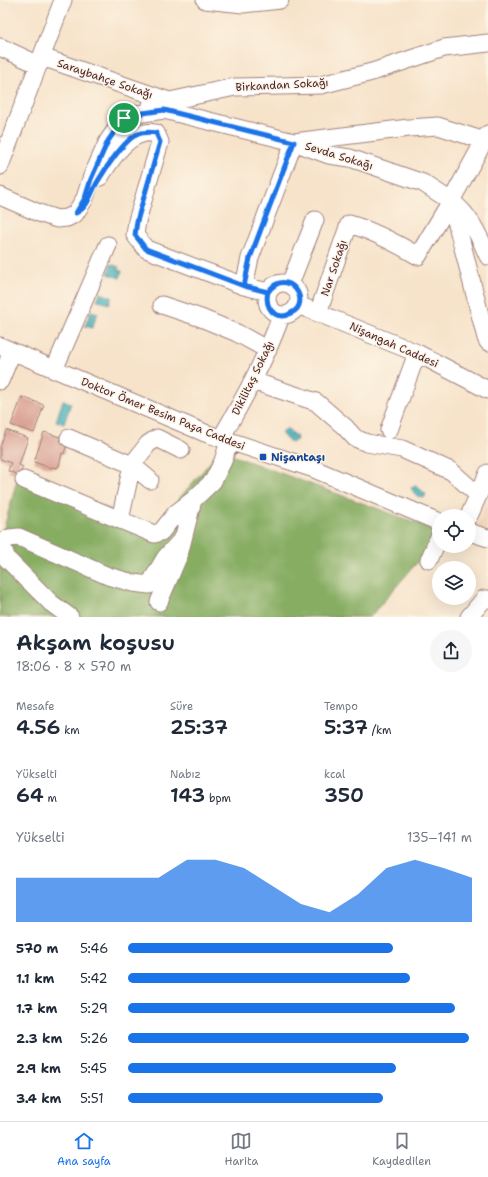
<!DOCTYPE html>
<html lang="tr">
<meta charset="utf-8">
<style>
body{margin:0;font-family:"Shantell Sans",sans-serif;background:#f6f6f7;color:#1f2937;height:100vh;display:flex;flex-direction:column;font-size:15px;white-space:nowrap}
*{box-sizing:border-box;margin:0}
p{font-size:13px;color:#747a83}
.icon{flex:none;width:22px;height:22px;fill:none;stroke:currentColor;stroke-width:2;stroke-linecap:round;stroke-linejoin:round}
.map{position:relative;height:617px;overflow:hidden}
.panel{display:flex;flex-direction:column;background:#fff;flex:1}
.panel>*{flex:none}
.fabs{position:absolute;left:432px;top:509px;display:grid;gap:8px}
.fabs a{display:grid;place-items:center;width:44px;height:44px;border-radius:50%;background:#fff;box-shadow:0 4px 16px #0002;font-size:20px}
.pin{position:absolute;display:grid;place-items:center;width:34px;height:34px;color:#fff;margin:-17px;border:2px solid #fff;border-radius:50%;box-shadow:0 1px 4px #0007}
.round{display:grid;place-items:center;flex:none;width:42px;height:42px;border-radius:21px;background:#f6f6f7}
.headline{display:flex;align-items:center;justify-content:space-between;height:68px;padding:0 16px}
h1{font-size:22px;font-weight:600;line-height:30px}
.metrics{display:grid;grid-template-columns:repeat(3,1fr);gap:6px;height:68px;padding:4px 16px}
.metrics div{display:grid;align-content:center}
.metrics b{font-size:20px;font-weight:600}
.metrics small{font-size:11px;font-weight:400}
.metrics p{font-size:11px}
.chart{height:112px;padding:8px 16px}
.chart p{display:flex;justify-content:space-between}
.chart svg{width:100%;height:72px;margin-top:4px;fill:#1a73e8;opacity:.7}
ul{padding:0 16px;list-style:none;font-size:13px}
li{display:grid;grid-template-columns:64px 48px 1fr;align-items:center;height:30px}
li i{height:10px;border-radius:5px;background:#1a73e8}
.menu{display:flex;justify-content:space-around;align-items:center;height:56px;border-top:1px solid #e0e1e3;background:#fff;font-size:11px;color:#747a83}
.menu a{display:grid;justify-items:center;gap:2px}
.menu .on{color:#1a73e8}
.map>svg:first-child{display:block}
.built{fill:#f0d5bc}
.forest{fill:#87ad63;stroke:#686647}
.water{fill:#3bacb6;stroke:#426670}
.building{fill:#d89e91}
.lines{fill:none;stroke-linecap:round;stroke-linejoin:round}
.minor-casing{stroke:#a0817a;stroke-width:19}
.minor{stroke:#fff;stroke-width:17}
.route-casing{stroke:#fff;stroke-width:8}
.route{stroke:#1a73e8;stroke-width:5}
.transit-dot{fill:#1a4fb4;stroke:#fcf5e5;stroke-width:1.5}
.labels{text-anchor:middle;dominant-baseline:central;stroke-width:3;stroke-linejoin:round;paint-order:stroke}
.street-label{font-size:11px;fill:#4a1f2b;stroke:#fcf5e5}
.transit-label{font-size:11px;font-weight:bold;fill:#164399;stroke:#fcf5e5;text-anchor:start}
</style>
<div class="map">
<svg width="488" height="617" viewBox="0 0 488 617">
<rect width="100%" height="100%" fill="#fcf5e5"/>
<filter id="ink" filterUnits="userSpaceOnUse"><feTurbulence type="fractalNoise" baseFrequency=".025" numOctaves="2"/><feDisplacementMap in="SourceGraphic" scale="8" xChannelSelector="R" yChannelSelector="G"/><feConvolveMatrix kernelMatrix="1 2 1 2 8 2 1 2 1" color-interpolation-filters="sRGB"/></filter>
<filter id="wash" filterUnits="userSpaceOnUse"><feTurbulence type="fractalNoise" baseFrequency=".012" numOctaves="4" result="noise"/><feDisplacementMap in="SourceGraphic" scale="16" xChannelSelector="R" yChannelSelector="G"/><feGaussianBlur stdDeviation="0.9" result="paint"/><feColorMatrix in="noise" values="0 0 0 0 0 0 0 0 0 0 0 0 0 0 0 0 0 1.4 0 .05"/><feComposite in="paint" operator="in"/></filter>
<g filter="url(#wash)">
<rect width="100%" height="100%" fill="#f7e3ca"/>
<path class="built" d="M488,499V531L477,527Z"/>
<path class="forest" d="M220,451L439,531V537L370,617H0V543L19,472L154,528Z"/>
<path class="water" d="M111,264L119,267L118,270L122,271L120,278L108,274Z
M100,293L112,297L109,304L97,300Z
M91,311L98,313L92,328L85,326Z
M63,400L71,403L64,424L56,421Z
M286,429L297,437L296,441L294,440L293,443L286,439L281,433Z
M416,486L426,494L424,498C417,497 415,495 411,488Z"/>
<g id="blocks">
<path class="building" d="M22,397L44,405L34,433L11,425Z
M6,430L28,438L19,465L23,467L19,475L8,471L11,463L0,459V447Z
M44,432L60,437L67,444L64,454L62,453L59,466H58L57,468L52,467L51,468L34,462Z"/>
</g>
</g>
<g filter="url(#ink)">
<use href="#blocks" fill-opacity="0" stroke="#a0817a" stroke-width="1"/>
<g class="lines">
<g class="minor-casing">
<path id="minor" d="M205,0L243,4L280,0
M0,47L39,65
M42,57L169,101
M151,105L235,87L321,85L372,72L444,48L488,43
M0,166L63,0
M100,177C112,158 130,128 156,133L160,142L137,221L135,235L146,249L244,286L268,292
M0,196L39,213L57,219L67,218L75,214L85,198L91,179L108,141L124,118L136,114L164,110L294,142L329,155L350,158L423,183L451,201L486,338L488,342
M452,202C470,215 479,236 488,256
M267 299a16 16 0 1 1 32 0a16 16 0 1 1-32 0Z
M290,284L315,220
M244,286L250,258L294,142L409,128L438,126L488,142
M162,305L201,318L237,333L268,350
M298,305L417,353L488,390
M318,313L349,224C374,231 396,243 418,256L451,201L488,134
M0,346L205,433L314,469L439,522
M54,370L108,245
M0,381L12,352
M253,381L316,402L345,427L355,438L367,443L402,449L451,471L478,495
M389,430L417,353
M69,438L132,465L150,480
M221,438C244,399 266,359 281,316
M24,480L154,534L161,532L176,513L193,500
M469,516L488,473
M120,520L132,465L148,444L157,438L181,450
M469,532L488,538
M429,560L439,537
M159,602L179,555L193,500L213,481L223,461L229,441
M70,617L51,603L7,559L3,548L4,541L9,538L19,537L108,576L133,583L149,585L165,558L183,538
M469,617L484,599H488"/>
</g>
<use href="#minor" class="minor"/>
</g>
</g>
<g class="lines" filter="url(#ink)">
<g class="route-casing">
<path id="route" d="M124,118L108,141L91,179L85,198L76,213C89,207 91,192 98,181C105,169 125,139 138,134C144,132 150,132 156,133L160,142L137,221L135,235L146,249L244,286L268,292C265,303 270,315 282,316C285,316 288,315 291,313C314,303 287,265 268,292L244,286L250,258L294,142L164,110L136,114L124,118"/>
</g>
<use href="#route" class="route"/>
</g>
<rect class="transit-dot" x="259" y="453" width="8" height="8" rx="2"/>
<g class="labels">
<g class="street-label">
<text transform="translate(105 79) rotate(19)">Saraybahçe Sokağı</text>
<text transform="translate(282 85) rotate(-3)">Birkandan Sokağı</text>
<text transform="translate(339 156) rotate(17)">Sevda Sokaḡı</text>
<text transform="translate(334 268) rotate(-71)">Nar Sokağı</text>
<text transform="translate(394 345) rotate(24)">Nişangah Caddesi</text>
<text transform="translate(253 378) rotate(-64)">Dikilitaş Sokağı</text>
<text transform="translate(163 414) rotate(22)">Doktor Ömer Besim Paşa Caddesi</text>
</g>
<g class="transit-label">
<text x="271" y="457">Nişantaşı</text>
</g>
</g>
</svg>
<div class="fabs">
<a><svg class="icon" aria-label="locate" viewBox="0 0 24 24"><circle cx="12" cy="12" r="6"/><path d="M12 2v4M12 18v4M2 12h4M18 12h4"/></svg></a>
<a><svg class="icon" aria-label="layers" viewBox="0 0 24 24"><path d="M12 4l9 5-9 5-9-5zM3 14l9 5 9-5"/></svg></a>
</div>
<div class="pin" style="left:124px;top:118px;background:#1e9e55"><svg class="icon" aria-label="arrive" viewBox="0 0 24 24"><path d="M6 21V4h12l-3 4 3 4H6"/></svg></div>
</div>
<section class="panel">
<div class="headline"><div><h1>Akşam koşusu</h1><p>18:06 · 8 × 570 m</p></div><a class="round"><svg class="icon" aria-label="share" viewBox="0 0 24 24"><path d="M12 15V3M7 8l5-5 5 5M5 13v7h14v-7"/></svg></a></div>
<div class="metrics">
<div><p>Mesafe</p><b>4.56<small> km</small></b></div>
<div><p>Süre</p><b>25:37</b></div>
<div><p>Tempo</p><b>5:37<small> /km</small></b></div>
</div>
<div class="metrics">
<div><p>Yükselti</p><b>64<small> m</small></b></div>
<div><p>Nabız</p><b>143<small> bpm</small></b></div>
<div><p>kcal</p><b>350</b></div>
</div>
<div class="chart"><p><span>Yükselti</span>135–141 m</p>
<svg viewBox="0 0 160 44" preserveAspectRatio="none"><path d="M0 44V17L10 17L20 17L30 17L40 17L50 17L60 6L70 6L80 11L90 22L100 33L110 38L120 27L130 11L140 6L150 11L160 17V44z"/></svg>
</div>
<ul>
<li><b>570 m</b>5:46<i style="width:77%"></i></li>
<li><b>1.1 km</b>5:42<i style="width:82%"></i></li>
<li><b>1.7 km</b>5:29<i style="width:95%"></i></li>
<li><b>2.3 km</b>5:26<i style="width:99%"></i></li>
<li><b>2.9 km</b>5:45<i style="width:78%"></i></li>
<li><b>3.4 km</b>5:51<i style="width:74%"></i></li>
</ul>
</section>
<nav class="menu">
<a class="on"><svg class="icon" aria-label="home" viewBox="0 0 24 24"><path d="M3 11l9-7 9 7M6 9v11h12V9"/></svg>Ana sayfa</a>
<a><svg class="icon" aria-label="map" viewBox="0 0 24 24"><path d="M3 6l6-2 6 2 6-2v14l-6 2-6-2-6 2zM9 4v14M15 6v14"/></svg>Harita</a>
<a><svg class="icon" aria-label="saved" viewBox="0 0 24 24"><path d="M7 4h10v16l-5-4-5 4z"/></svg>Kaydedilen</a>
</nav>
